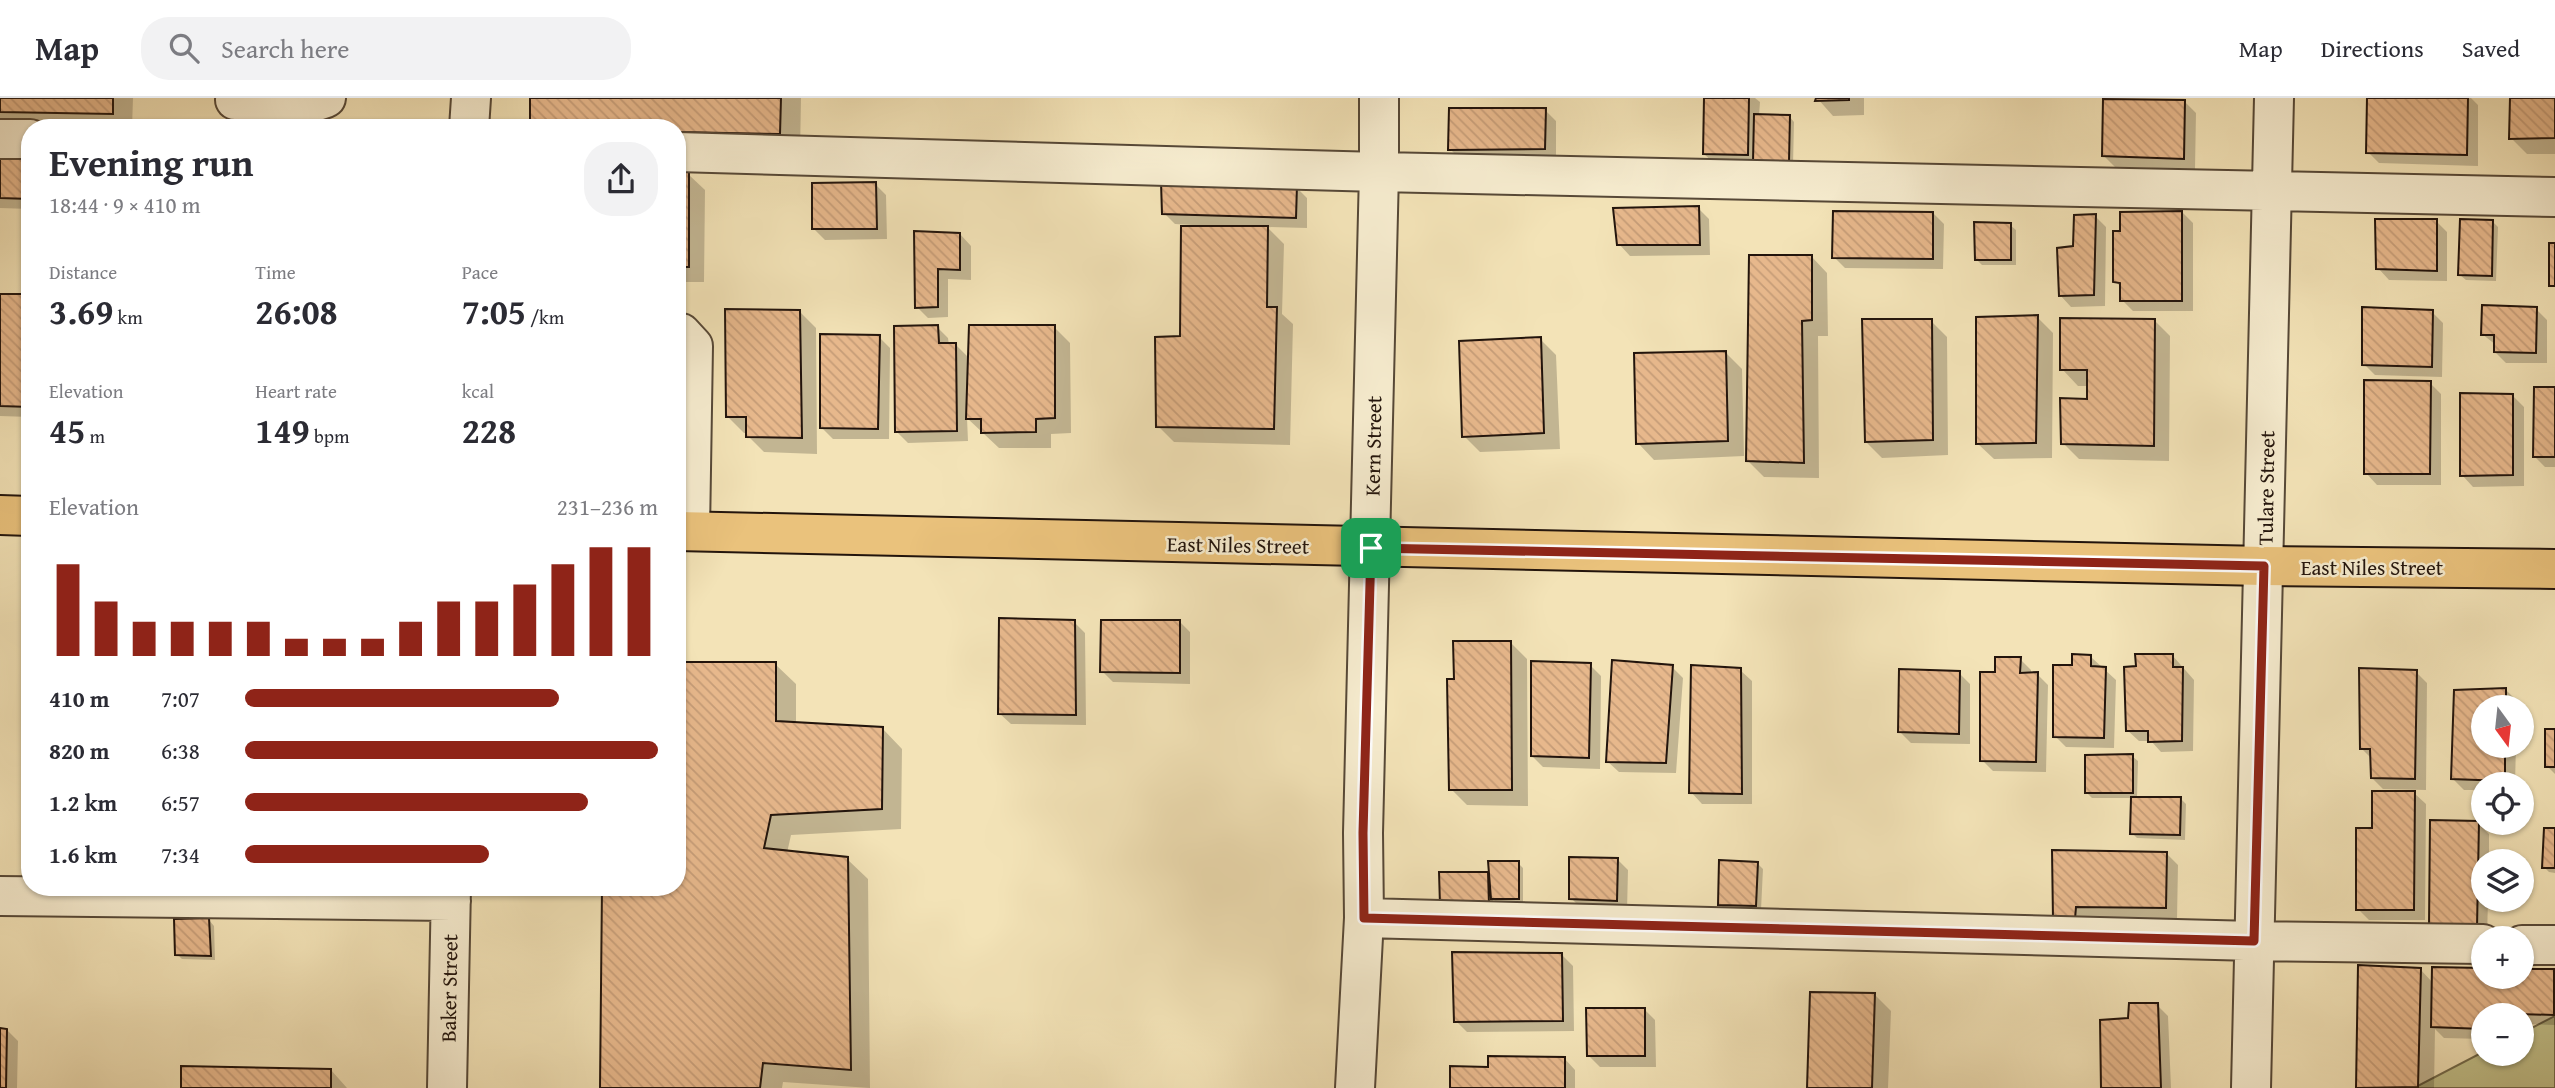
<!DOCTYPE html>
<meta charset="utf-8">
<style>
body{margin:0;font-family:"Gentium Book Plus",serif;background:#f2f2f3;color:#2b2b33;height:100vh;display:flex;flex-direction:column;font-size:26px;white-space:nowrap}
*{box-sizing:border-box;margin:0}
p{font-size:23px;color:#7c7c81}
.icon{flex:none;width:38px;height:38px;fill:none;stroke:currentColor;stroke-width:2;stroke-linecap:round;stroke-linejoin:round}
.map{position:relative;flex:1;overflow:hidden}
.details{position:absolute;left:21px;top:21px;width:665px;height:777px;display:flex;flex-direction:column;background:#fff;border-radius:28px;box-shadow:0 2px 5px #0004}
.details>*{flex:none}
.needle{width:46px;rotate:165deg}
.tools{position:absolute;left:2471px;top:597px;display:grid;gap:14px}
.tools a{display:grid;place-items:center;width:63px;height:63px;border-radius:50%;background:#fff;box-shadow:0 2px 5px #0004;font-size:35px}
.pin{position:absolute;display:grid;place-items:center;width:60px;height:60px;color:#fff;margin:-30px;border-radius:14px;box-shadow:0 4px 10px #0006}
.round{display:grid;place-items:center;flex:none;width:74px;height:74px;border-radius:28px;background:#f2f2f3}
.overview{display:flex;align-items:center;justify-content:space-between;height:119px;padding:0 28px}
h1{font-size:38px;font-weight:600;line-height:52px}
.metrics{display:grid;grid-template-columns:repeat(3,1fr);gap:10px;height:119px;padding:7px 28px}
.metrics div{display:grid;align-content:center}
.metrics b{font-size:35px;font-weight:600}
.metrics small{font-size:19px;font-weight:400}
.metrics p{font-size:19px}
.chart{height:196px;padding:14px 28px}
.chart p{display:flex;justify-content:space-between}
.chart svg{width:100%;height:126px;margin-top:7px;stroke:#8f2418;stroke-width:6}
ul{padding:0 28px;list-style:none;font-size:23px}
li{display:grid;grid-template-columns:112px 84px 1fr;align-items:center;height:52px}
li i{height:18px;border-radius:9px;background:#8f2418}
header{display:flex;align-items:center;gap:42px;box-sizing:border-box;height:98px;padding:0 35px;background:#fff;border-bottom:2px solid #e1e1e2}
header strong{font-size:33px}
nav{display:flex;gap:38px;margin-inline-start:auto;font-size:24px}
.search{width:490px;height:63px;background:#f2f2f3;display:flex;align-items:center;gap:18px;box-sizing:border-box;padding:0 24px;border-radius:28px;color:#7c7c81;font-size:26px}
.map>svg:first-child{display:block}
.green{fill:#c2c18a;stroke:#726a4b;stroke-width:2}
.shadow{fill:#0003}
.building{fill:url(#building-back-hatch);stroke:#22140c;stroke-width:2}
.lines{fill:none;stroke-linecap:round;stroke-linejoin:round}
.minor-casing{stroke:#564837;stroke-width:42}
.major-casing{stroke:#22140c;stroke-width:42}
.minor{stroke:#f7edd0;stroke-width:38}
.major{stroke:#eac27c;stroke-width:38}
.route-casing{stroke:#fff;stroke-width:14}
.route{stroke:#8f2418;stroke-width:9}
.labels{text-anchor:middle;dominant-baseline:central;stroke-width:5;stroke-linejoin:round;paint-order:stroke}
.street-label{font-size:21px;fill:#22140c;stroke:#f7edd0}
</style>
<header>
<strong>Map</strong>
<div class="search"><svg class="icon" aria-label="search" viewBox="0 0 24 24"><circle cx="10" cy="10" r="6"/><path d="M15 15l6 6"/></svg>Search here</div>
<nav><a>Map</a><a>Directions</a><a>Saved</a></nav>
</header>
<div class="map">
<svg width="2555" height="990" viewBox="0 0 2555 990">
<defs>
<pattern id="building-back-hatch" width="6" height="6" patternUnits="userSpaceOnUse" patternTransform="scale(1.75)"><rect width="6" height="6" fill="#e7b88c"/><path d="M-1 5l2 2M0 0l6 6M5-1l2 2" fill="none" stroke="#c69d78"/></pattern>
</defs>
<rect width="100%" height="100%" fill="#f3e3b7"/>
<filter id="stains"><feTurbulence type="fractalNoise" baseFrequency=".00286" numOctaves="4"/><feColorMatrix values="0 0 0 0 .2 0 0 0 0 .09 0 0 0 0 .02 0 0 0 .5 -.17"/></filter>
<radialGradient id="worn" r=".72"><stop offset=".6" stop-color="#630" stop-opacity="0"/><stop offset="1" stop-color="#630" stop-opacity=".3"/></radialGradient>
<path class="green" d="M2555,918V990H2414L2483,954L2522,956V935Z"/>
<path class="shadow" d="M0,0H133L132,30H30L0,33Z
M532,0H801L800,55L677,53V30Z
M1706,0H1755L1760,4L1759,18H1789L1794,24L1793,68L1716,67L1704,56Z
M1817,0H1864V17L1833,18Z
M2369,0H2471L2478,7V68L2379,65L2368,54Z
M2504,0H2555V56H2527L2511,40V0Z
M2185,4L2196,15L2195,71L2115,69L2104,58Z
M1545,12L1556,23V61L1461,62L1450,51Z
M0,60H30V111L0,110Z
M677,76H688L705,92L704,184H677Z
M875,86L886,97L887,141L825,142L814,131Z
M1296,89L1307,100V130L1267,129L1284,146L1282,216L1293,226L1290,347L1174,344L1158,328L1181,240L1192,127L1175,126L1164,115Z
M1698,110L1709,121L1710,157L1630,158L1619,146Z
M2182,114L2193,125V213H2133L2122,202V190L2115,183L2122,135Z
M1933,115L1944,126L1943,171L1845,170L1834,159Z
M2095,118L2106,129L2105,208L2071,209L2060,197Z
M2436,123L2447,134V183L2389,182L2378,170Z
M2493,124L2498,129L2496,183L2466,182L2460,177Z
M2010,127L2016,132V167H1982L1977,162Z
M916,135L960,136L971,148V182L948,181V219L928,220L917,209Z
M1811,158L1827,175L1828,238H1818L1819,380L1764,379L1748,363Z
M0,198H30V319L0,318Z
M2536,211L2547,222V265H2506L2495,254L2496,247L2482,236Z
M799,213L816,230L817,356L764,354L748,338V335H744L728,319Z
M2432,214L2443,225L2442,279L2375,277L2364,266Z
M2037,219L2053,235L2052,360L1994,361L1977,345Z
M2154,222L2170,238L2169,363L2079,361L2063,345L2089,303V288H2078L2062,271Z
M1931,223L1947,239L1948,357L1882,360L1866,344Z
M937,229L948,240L949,247H956L970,261L1054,229L1070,245L1071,335L1051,336V350H999L967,320L968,343L908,345L897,334Z
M879,239L890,250L889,341H833L822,330Z
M1540,241L1556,257L1560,351L1480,354L1464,338Z
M1726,255L1742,271L1744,358L1654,362L1638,345Z
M2430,285L2441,296V387H2377L2366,375Z
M2555,290V369H2545L2534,358Z
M2513,298L2524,309V388L2473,389L2462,377Z
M1179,523L1190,534V586L1113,584L1102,573Z
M1074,524L1085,535L1086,627L1011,626L999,615Z
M1511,545L1527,561L1528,708L1467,707L1451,691Z
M2172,557L2194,582L2193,653L2161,654L2151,643H2139L2127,632L2138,569Z
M2091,559L2116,582L2114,650L2066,649L2055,638L2073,569Z
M2020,561L2031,572V576H2037L2048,587L2046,674L1993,673L1982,662L1997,575Z
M775,566L796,586V625L882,630L902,651L901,731L791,737L787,755L847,761L868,781L870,990L783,984L782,990H601L677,789Z
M1590,567L1601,578L1600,671L1543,669L1532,658Z
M1672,569L1683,580L1676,675L1619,674L1607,663Z
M1740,572L1752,583V706H1702L1691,694Z
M2416,574L2427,585L2426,692L2383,691L2372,680V661L2362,651Z
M1959,575L1970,586V646L1911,645L1900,634Z
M2506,592L2517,603V609H2483V648H2516L2515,686H2483V692H2464L2453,681L2456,594Z
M2555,633V676L2547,668Z
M2132,658L2138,663L2137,700L2181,701L2186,706L2185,742L2137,740L2132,735L2133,700H2092L2087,695Z
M2414,695L2426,706L2425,822H2369L2358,811L2374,731Z
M2478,725L2489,736V763H2483V802H2488L2487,840H2442Z
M2555,732V775L2549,774L2544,769Z
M2167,756L2178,767L2177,821L2054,820Z
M1617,761L1628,772L1627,813L1582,811L1571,800Z
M1518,765L1523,770V806H1498L1493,801L1494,811L1440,776H1491Z
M1758,766L1763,771L1761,812L1725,811L1719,806Z
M209,822L214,828L215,862L182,861L177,856Z
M1562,857L1573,868L1574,933L1467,934L1456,923Z
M2360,869L2420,871L2433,885V871L2483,872V878H2522V873H2554L2555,927L2522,926V917H2483V941L2444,940L2435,931L2434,990H2358Z
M1874,896L1891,913L1888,990H1808Z
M2157,907L2168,918L2171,990H2103L2129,921Z
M1644,911L1655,922L1656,969H1600L1589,958Z
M0,932H7L18,943L17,990H0Z
M1564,960L1575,972V990H1451L1490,970Z
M331,972L347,990H183Z"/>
<path class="building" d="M0,0H113V16L0,14Z
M530,0H781L780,36L677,34V30H530Z
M1704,0H1749L1748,57L1703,56Z
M1816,0H1849V2L1815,3Z
M2367,0H2468L2467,57L2366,55Z
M2510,0H2555V40L2509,41Z
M2103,1L2185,2L2184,61L2102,58Z
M1449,10H1546L1545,51L1448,52Z
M1754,16L1790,17L1789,64H1753Z
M0,58H30V101L0,100Z
M677,74H689V169H677Z
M876,84L877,131H812V85Z
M1161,84L1297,87L1296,120L1162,116Z
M1699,108L1700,147H1617L1613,110Z
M1833,113L1933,114V161L1832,160Z
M2182,113V203H2120V185L2113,184V133H2120V114Z
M2096,116L2094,197L2059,198L2057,150L2073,148L2074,117Z
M2375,121H2437V173L2376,171Z
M2460,121L2493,122L2492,178L2458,177Z
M1974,124L2011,125V162H1975Z
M1181,128H1268L1267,209H1277L1274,331L1156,329L1155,239L1180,238Z
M914,133L960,135V172L938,171V209L915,210Z
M2549,145H2555V188H2549Z
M1749,157H1812V222L1802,223L1804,365L1746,363Z
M0,196H30V309L0,308Z
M2482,207L2537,209L2536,255L2494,254V237H2481Z
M2362,209L2433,212L2432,269L2362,267Z
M725,211L800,212L802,340L746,339V319H726Z
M2038,217L2036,345L1976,346V219Z
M2060,220L2155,221L2154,348L2061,346L2060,300L2087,301V272H2060Z
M1862,221H1932L1933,342L1865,344Z
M938,227L939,245H956L957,333L895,334L894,228Z
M969,227H1055V320L1036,321V334L981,335V321H966Z
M820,236L880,237L878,331L820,330Z
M1541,239L1544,335L1462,339L1459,243Z
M1726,253L1728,343L1636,346L1634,255Z
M2364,282L2431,283L2430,376H2364Z
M2534,289H2555V359H2533Z
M2460,295L2513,296V377L2460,378Z
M999,520L1075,522L1076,617L998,616Z
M1101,522H1180V575L1100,574Z
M1453,543H1511L1512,692H1449L1447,581H1454Z
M2072,556L2091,557V568L2106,569L2104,640L2053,639V567H2072Z
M2135,556H2173V569H2183L2182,643L2148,644V633H2126L2124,569L2136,568Z
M1995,559H2021L2020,575L2038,574L2036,664L1980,663V574H1995Z
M1612,562L1673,567L1666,665L1606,664Z
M1531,563L1591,565L1589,660L1531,658Z
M677,564H776V623L883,629L882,711L771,717L764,750L848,759L851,972L763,965L760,990H600L602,789H677Z
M1691,567L1741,570L1742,696L1689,695Z
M2359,570L2417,572L2415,681L2371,680L2370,651H2360Z
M1899,571L1960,573L1959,636L1898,634Z
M2506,590V609H2483V648H2505V683L2451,681L2454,592Z
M2545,631H2555V669H2545Z
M2133,656V695H2085V657Z
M2372,693H2415L2414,812H2356V730H2372Z
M2131,699H2181L2180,737L2130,736Z
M2430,722L2479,723L2477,830L2429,829Z
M2544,730H2555V770H2542Z
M2052,752L2167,754L2166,810L2076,809L2075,821H2053Z
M1569,759L1618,760L1617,803L1569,801Z
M1719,762L1758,764L1756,808L1718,807Z
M1488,763H1519V801H1491Z
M1439,774H1488L1489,807H1440Z
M209,820L211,858L175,857L174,821Z
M1452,854L1562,855L1563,923L1454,924Z
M2358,867L2421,870L2418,989L2356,990Z
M2432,869L2483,870V878H2522V871H2554V917L2486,915L2483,917V931L2431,929Z
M1810,894L1875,895L1872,990H1807Z
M2129,905H2158L2161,990H2101L2100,922L2128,920Z
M1586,910H1645V958H1587Z
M0,930L7,931L6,990H0Z
M1488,958L1565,959V990H1450V968L1488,969Z
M181,968L331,971V990H181Z"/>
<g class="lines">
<g class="minor-casing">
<path id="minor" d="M235,2L317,3L326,0
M469,30L471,0
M0,41H30
M677,54L1379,74L2555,99
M677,235H681L693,248L690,433
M0,798L451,803
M1364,820L2254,843L2483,846
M2522,847H2555
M447,990L451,789
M1355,990L1364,820L1363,735L1379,74V0
M2251,990L2274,0"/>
</g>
<g class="major-casing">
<path id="major" d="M0,417L30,418
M677,433L2264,468L2555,471"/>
</g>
<use href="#minor" class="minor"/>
<use href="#major" class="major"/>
</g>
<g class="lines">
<g class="route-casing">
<path id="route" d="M1371,450L2264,468L2254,843L1364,820L1363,735Z"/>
</g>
<use href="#route" class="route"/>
</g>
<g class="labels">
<g class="street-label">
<text transform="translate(1373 348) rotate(-89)">Kern Street</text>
<text transform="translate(2266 390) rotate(-89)">Tulare Street</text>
<text transform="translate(1238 447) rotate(1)">East Niles Street</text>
<text x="2372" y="469">East Niles Street</text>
<text transform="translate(449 890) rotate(-89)">Baker Street</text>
</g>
</g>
<rect width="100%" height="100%" filter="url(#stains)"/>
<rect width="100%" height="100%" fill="url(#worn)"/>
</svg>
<div class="tools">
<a><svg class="needle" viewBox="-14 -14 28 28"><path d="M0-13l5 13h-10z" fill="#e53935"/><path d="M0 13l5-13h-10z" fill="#7c7c81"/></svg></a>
<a><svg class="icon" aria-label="locate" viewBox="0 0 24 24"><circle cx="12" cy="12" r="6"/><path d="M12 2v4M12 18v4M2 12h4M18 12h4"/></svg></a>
<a><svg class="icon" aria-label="layers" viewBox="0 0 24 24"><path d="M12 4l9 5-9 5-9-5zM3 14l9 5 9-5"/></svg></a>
<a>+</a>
<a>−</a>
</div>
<div class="pin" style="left:1371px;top:450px;background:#1e9e55"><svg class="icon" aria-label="arrive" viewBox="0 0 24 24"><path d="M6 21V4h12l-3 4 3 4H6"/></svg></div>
<section class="details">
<div class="overview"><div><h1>Evening run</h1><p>18:44 · 9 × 410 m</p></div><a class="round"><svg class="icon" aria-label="share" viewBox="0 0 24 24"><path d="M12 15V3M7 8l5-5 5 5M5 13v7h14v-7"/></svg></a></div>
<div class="metrics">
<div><p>Distance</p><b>3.69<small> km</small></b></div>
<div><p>Time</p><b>26:08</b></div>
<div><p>Pace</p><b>7:05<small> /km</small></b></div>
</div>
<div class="metrics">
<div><p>Elevation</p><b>45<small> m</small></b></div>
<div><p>Heart rate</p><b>149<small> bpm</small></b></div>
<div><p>kcal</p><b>228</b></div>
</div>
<div class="chart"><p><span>Elevation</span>231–236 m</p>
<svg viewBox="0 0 160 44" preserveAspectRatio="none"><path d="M5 44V12M15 44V25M25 44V32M35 44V32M45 44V32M55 44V32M65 44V38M75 44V38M85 44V38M95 44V32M105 44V25M115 44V25M125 44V19M135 44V12M145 44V6M155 44V6"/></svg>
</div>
<ul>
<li><b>410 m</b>7:07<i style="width:76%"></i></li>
<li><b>820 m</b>6:38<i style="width:100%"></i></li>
<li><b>1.2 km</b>6:57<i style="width:83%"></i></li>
<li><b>1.6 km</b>7:34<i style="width:59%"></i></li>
</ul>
</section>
</div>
